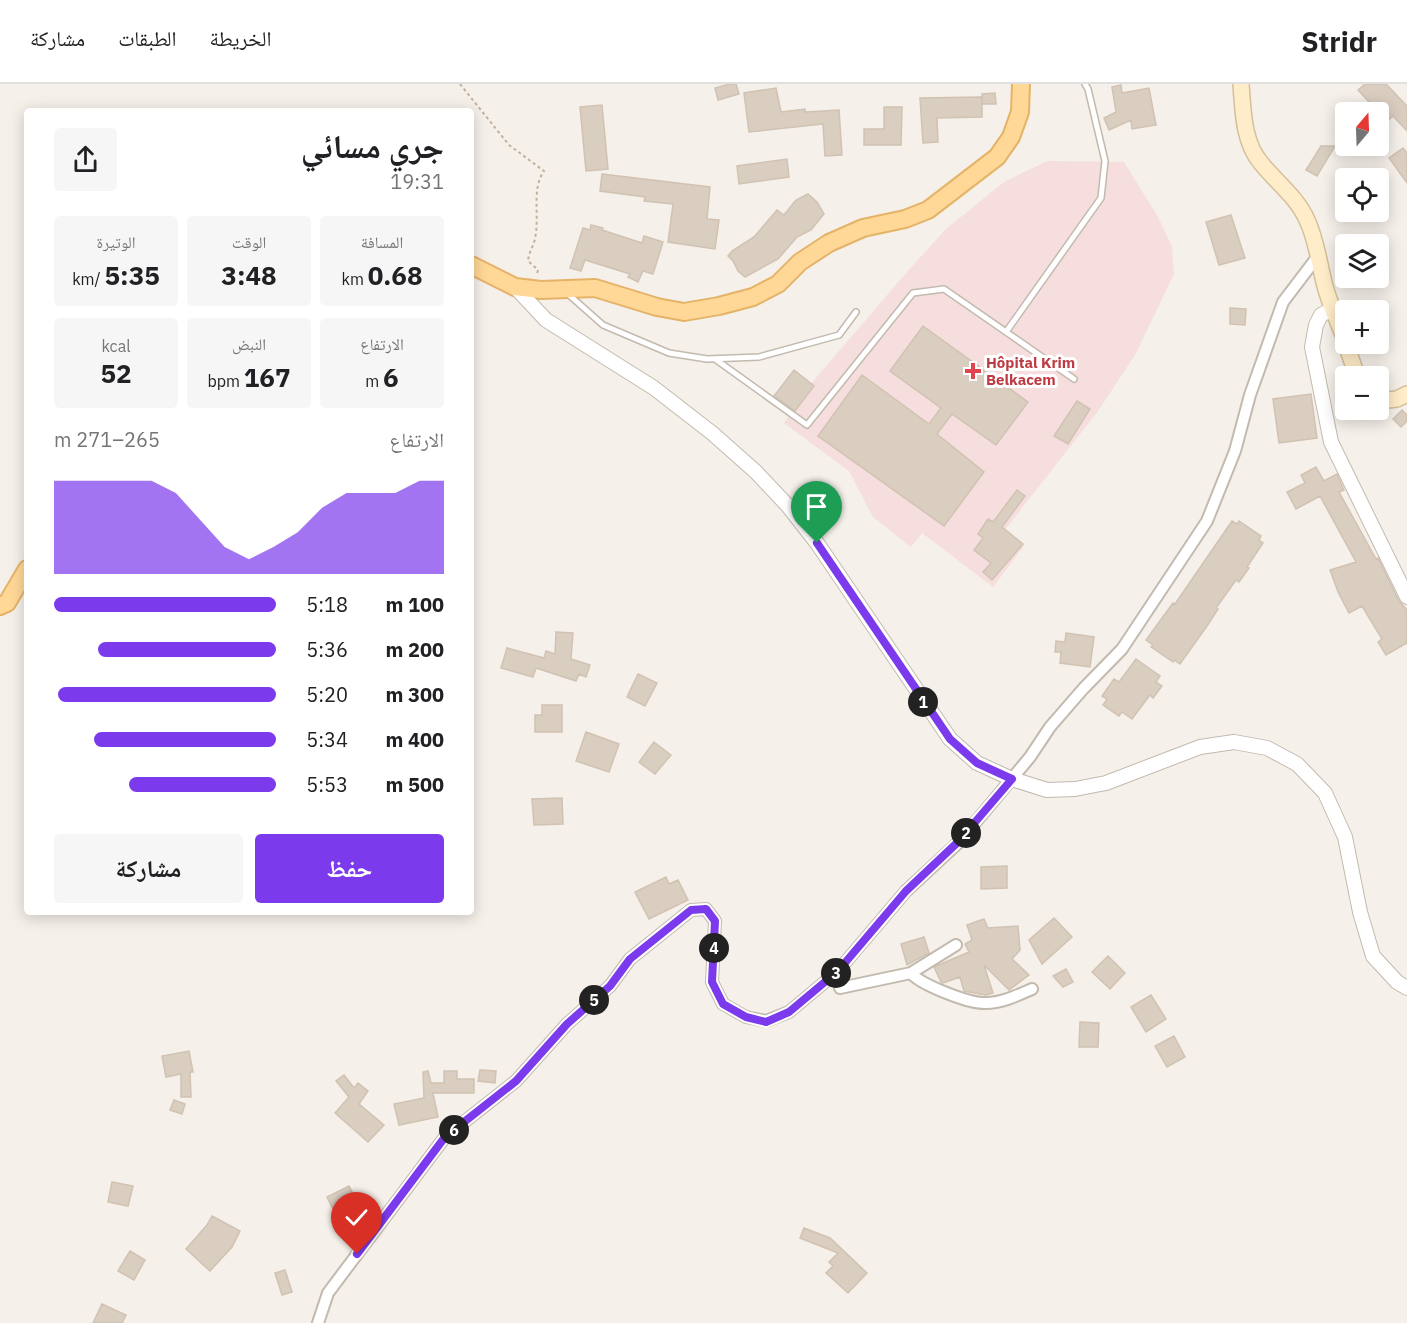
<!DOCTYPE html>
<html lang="ar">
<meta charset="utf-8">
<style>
body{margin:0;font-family:"IBM Plex Sans","Noto Naskh Arabic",sans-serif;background:#f6f6f6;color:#202124;direction:rtl;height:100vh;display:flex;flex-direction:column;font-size:22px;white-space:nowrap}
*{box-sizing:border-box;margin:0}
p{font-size:20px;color:#757577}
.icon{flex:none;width:33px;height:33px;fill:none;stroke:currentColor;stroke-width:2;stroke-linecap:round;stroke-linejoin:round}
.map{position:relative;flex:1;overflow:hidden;direction:ltr}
.details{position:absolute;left:24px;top:24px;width:450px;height:807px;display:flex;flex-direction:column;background:#fff;border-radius:6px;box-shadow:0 3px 15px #0003;direction:rtl}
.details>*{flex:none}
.needle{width:39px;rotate:19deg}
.buttons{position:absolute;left:1335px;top:18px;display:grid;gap:12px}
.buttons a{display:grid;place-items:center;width:54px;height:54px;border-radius:6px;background:#fff;box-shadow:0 3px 15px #0003;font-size:30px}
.pin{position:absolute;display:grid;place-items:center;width:51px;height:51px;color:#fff;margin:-62px -26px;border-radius:50% 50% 50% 0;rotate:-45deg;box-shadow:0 0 6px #0007}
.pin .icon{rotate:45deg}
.km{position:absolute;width:30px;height:30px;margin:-15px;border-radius:50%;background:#222;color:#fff;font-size:16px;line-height:30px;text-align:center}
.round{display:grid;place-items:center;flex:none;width:63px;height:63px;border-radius:6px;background:#f6f6f6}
.overview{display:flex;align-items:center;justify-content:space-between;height:102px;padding:0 30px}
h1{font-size:33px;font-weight:700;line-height:45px}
.stats{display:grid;grid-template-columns:repeat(3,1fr);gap:9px;height:102px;padding:6px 30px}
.stats div{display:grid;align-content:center;border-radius:6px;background:#f6f6f6;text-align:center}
.stats b{font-size:26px;font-weight:700}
.stats small{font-size:16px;font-weight:400}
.stats p{font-size:16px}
.chart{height:168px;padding:12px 30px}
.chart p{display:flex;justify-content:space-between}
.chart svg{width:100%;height:108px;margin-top:6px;fill:#7c3aed;opacity:.7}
.action{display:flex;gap:12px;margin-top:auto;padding:12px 30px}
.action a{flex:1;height:69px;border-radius:6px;background:#7c3aed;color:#fff;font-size:24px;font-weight:700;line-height:69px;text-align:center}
.action a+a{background:#f6f6f6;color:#202124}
ul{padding:0 30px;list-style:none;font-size:20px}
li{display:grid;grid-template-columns:96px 72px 1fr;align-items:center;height:45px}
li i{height:15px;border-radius:8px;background:#7c3aed}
header{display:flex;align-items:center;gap:36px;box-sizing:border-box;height:84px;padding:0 30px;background:#fff;border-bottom:2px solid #e0e0e0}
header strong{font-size:28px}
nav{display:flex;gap:33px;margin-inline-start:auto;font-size:21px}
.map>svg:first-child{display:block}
.medical{fill:#f5dedd}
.building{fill:#dacec1;stroke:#d1c2b2;stroke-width:1.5}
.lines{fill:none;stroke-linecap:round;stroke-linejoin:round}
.service-casing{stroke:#c3baaf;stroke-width:8}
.minor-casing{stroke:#c3baaf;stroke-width:14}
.tertiary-casing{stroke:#c3baaf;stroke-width:16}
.secondary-casing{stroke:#d5bf99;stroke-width:18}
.primary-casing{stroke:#e5b367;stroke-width:20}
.path{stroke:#c2b19d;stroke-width:2;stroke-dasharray:3 3;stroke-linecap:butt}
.service{stroke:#fff;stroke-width:5}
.minor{stroke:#fff;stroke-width:10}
.tertiary{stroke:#fff;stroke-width:14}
.secondary{stroke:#ffedc9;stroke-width:15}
.primary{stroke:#ffd898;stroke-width:16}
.route-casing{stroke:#fff;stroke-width:12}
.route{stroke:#7c3aed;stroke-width:8}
.health-dot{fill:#e0444e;stroke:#fff;stroke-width:2}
.labels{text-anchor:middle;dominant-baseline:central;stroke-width:6;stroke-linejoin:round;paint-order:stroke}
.health-label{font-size:15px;font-weight:bold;fill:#be3a42;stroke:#fff;text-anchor:start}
</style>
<header>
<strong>Stridr</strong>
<nav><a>الخريطة</a><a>الطبقات</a><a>مشاركة</a></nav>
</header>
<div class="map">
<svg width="1407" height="1239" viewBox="0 0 1407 1239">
<rect width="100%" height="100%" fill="#f5f0e9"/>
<path class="medical" d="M1047,77L1124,78L1158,133L1172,163L1174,190L1135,271L1098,327L1004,447L1024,462L993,503L922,449L911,463L873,433L849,387L784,339L809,302L907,188L946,145L1004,98Z"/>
<path class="building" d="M730,0H736L739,10L718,16L715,4Z
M1365,0H1386L1407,22V47L1393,32L1387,37L1358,6Z
M1121,1L1122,9L1149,4L1156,41L1132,45L1131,36L1109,46L1104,34L1116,28L1112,3Z
M776,4L781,28L805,25V28L839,26L842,71L825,72L823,40L749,48L744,9Z
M995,9L996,20H982V10Z
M982,13V33L937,34L938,58L923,59L920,14Z
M602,21L608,85L586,87L580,23Z
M884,23H902L901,61H864V45H884Z
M1321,62H1335L1317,92L1306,86Z
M1403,64L1407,69V99L1389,74Z
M787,75L789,93L739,100L737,82Z
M602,90L710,103L707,135L719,136L715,165L668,158L673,120L644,117L645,113L600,107Z
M808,110L817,118L824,130L811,146L797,153L778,175L745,193L738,187L733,177L728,172L732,167L754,153L777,126L784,131L796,116Z
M1231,131L1245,174L1219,181L1206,138Z
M591,141L603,144L602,146L642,159L644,152L663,158L653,190L643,187L638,198L628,193L630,190L585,176L581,187L570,184L583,144L590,146Z
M1230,224L1246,225L1245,241L1230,240Z
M923,242L1028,318L996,361L952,330L937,350L984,388L944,442L818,352L862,291L929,340L941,324L890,287Z
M794,286L814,302L795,327L774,312Z
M1311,310L1317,354L1279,359L1273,315Z
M1077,317L1090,325L1068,360L1054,352Z
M1402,326L1407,331V337L1401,343L1393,335Z
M1316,383L1324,397L1337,390L1344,406L1339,408L1376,475L1378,474L1399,517L1407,526V559L1386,571L1378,558L1382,555L1362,522L1349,529L1338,508L1330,486L1356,478L1320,412L1296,425L1287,408L1305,399L1301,391Z
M1017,406L1025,412L1002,443L1023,460L992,496L983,488L991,479L974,466L983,454L978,450L988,435L993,438Z
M1232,437L1237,440L1239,437L1261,452L1259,456L1263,459L1247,483L1249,484L1239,498L1236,496L1216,524L1218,525L1207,542L1180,580L1174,576L1173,578L1151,563L1153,561L1146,556L1173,519L1175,520Z
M556,548L573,549L571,575L590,581L586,593L579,590L576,597L536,584L533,593L501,584L507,564L544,574L546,567L555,570Z
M1066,549L1094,553L1090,583L1060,579L1061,568H1055L1056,557L1065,558Z
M1136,575L1160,592L1156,598L1162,602L1153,614L1150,611L1132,635L1122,628L1119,632L1103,621L1107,615L1102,612L1114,595L1119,598Z
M638,590L657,599L645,622L627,613Z
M542,621H562V648H535V631H542Z
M586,648L619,660L609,688L576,677Z
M654,658L671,671L655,690L639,678Z
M562,714L563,740L534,741L532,715Z
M1007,782V804L981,805V783Z
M666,793L669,800L678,796L688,816L649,835L635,808Z
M1054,834L1072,853L1042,880L1029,856Z
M984,835L988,844L1018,842L1020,866L1012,875L1029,891L1009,906L984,881L993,909L986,911L964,907L960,893L943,899L941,898L934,883L969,868L965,860L972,856L967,841Z
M924,853L929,869L907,881L901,860Z
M1108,872L1125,889L1110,905L1092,888Z
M1066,885L1073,898L1063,903L1053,892Z
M1151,911L1166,935L1146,948L1131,923Z
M1080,938L1099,939L1098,963H1079Z
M1174,952L1185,973L1167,983L1155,962Z
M189,967L193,988H190L191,1013H181V990L166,993L162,972Z
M480,986L496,987L495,999L478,997Z
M428,987L431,999H444V987H457V995H474V1009H433L438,1033L399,1041L394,1020L424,1014L423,988Z
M344,991L354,1004L358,999L368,1007L359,1020L384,1041L368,1058L335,1029L349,1013L336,997Z
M174,1016L185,1020L182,1030L170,1026Z
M112,1098L133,1102L128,1122L108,1118Z
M349,1102L359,1121L337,1133L327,1113Z
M212,1132L240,1147L232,1163L210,1187L186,1165L207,1141Z
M804,1144L830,1154L867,1189L848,1209L826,1189L833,1182L829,1178L838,1169L800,1154Z
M130,1167L145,1176L134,1196L118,1187Z
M285,1186L292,1208L282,1211L275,1189Z
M102,1220L126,1231L122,1239H93Z"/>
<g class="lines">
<g class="service-casing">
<path id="service" d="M568,210L603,241L669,269L707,275L759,273L839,251L856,228
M1006,248L1101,114L1105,77L1088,5L1085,0
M715,275L807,341L913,209L944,205L1074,295"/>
</g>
<g class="minor-casing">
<path id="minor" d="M838,887L840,904L911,889C921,901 970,920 986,919C1002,919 1018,911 1032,905
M911,889L956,861
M318,1239L328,1209L445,1053L516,997L567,940L610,902L630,875L691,826L706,825L715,837L712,898L723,920L746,933L766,937L789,928L838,887L906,807L959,758L1030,673L1050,643L1083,605L1122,565L1207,437L1235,367L1250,311L1283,218L1318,172"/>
</g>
<g class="tertiary-casing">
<path id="tertiary" d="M515,203L546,236L654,304L712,349L756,388L788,422L817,459L950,655L977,679L1012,695L1047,706L1075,705L1106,699L1200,663L1234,658L1267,664L1297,680L1325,709L1345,753L1360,828L1373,872L1397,898L1407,904
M1334,224L1321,231L1316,241L1312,263L1331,358L1407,513"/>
</g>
<g class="secondary-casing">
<path id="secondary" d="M1241,0C1243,26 1243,58 1261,79C1276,98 1297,113 1307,136C1317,157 1319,180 1325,202C1330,221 1339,240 1346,258
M1346,260L1357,292
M1378,317L1397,315L1407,310"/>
</g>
<g class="primary-casing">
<path id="primary" d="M471,181L515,203L541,206L595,204L657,223L684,228L719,222L753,213L778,200L800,178L829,159L863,144L905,135L928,126L997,73L1011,53L1020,28L1021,0
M0,522L7,519L27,485"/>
</g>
<path class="path" d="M460,0L509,61L544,87C531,105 540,133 535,154C534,162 529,167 528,177L538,186L537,190"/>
<use href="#service" class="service"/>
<use href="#minor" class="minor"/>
<use href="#tertiary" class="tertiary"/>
<use href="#secondary" class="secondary"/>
<use href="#primary" class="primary"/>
</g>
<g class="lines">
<g class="route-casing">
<path id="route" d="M357,1170L445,1053L516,997L567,940L610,902L630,875L691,826L706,825L715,837L712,898L723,920L746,933L766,938L789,928L838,887L906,807L958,758L1012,695L977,679L950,655L817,459"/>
</g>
<use href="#route" class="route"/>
</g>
<path class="health-dot" d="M970 278h6v6h6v6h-6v6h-6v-6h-6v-6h6z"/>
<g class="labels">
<g class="health-label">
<text x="986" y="278">Hôpital Krim<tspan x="986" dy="17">Belkacem</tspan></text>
</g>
</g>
</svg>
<div class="buttons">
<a><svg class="needle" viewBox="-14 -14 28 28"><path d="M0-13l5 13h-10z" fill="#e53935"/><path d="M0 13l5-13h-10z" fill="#757577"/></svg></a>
<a><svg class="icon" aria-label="locate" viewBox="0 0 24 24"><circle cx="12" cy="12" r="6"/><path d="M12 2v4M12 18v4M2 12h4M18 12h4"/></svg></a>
<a><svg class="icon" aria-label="layers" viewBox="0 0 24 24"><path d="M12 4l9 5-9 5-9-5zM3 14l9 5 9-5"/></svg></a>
<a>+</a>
<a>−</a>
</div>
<div class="pin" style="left:817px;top:459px;background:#1e9e55"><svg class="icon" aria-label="arrive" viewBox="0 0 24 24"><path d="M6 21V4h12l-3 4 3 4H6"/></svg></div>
<div class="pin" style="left:357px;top:1170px;background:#d93025"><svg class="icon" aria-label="check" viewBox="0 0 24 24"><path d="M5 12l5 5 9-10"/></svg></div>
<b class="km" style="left:923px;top:618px">1</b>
<b class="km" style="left:966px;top:749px">2</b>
<b class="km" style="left:836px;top:889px">3</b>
<b class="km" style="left:714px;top:864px">4</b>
<b class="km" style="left:594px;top:916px">5</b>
<b class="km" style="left:454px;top:1046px">6</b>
<section class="details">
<div class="overview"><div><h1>جري مسائي</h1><p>19:31</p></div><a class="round"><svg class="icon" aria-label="share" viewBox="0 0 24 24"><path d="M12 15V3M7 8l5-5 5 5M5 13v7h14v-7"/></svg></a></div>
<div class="stats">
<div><p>المسافة</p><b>0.68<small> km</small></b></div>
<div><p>الوقت</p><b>3:48</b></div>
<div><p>الوتيرة</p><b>5:35<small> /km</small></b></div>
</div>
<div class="stats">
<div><p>الارتفاع</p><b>6<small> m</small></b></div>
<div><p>النبض</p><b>167<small> bpm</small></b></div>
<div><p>kcal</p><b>52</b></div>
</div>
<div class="chart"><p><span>الارتفاع</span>265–271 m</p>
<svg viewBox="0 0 160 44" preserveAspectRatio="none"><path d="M0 44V6L10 6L20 6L30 6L40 6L50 11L60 22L70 33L80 38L90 33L100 27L110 17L120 11L130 11L140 11L150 6L160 6V44z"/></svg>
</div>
<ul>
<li><b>100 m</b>5:18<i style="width:100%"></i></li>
<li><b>200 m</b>5:36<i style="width:80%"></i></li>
<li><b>300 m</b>5:20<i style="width:98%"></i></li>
<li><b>400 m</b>5:34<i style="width:82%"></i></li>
<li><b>500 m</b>5:53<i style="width:66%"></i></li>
</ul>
<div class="action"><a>حفظ</a><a>مشاركة</a></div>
</section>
</div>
